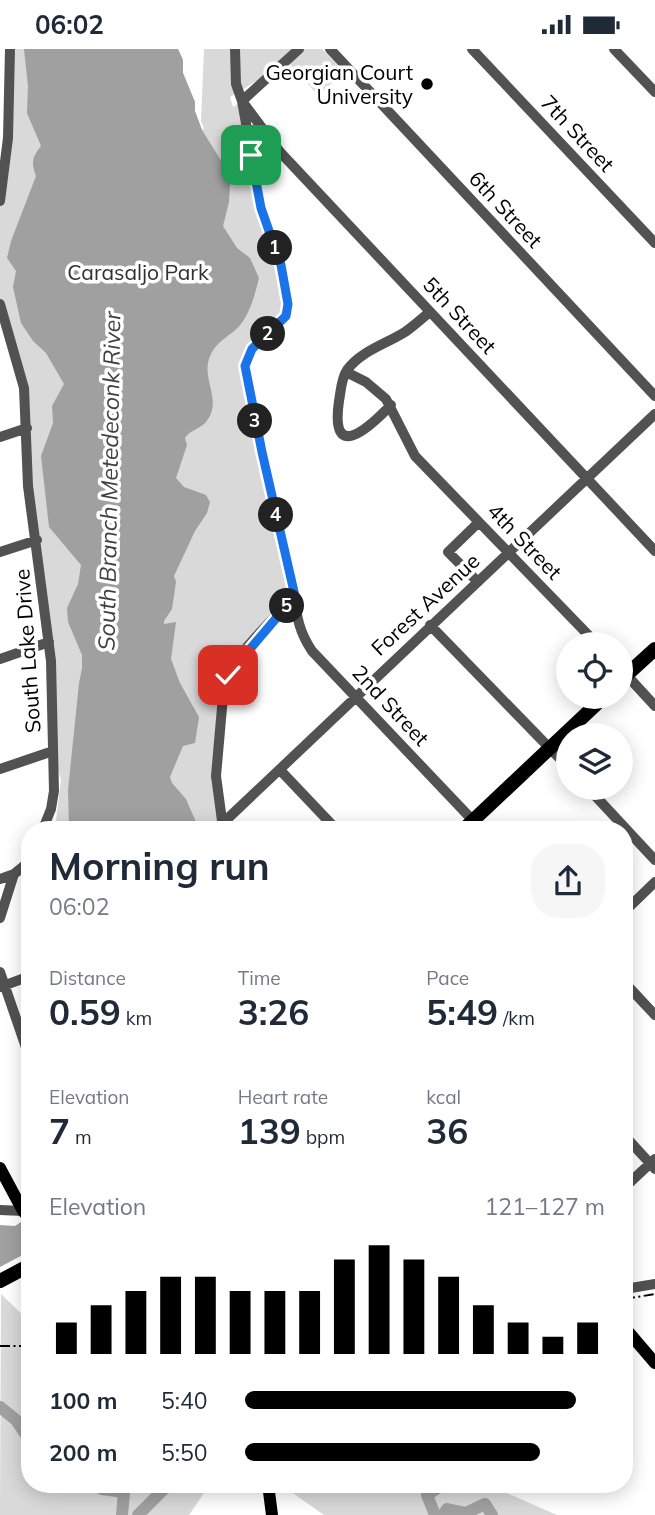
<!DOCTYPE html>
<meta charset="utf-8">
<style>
body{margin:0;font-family:Mulish,sans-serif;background:#f6f6f7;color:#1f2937;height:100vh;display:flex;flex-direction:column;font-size:26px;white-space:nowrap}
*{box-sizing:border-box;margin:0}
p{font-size:23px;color:#747a83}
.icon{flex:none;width:38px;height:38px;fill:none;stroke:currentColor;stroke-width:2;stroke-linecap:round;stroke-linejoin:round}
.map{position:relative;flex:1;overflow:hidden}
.side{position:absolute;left:21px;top:772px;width:612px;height:672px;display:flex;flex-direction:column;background:#fff;border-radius:28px;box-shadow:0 4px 18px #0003}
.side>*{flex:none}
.fabs{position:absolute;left:556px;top:583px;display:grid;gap:14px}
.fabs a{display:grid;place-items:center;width:77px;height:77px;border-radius:50%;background:#fff;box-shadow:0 4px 18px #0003;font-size:35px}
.pin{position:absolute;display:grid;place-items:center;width:60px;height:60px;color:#fff;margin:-30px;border-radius:14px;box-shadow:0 4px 10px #0006}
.km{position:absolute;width:35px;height:35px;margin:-18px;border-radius:50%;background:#222;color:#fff;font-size:19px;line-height:35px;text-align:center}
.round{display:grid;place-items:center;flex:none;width:74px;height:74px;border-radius:28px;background:#f6f6f7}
.summary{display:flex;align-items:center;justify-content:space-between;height:119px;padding:0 28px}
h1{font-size:38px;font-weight:700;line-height:52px}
.figures{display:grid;grid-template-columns:repeat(3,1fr);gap:10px;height:119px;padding:7px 28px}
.figures div{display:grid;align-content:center}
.figures b{font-size:35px;font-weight:700}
.figures small{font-size:19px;font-weight:400}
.figures p{font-size:19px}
.chart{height:196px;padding:14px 28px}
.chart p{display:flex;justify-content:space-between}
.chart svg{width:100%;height:126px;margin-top:7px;stroke:#000;stroke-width:6}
ul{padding:0 28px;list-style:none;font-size:23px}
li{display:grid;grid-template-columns:112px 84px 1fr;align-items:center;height:52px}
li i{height:18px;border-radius:9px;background:#000}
.status{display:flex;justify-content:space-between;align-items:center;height:49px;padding:0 35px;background:#fff;direction:ltr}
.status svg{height:19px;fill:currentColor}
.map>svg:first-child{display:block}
.green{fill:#d9d9d9}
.water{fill:#a0a0a0}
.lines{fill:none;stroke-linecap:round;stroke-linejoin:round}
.river{stroke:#a0a0a0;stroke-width:12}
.minor{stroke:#525252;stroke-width:10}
.major{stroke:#000;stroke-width:12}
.highway{stroke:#000;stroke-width:14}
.rail{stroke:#000;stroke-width:2;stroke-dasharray:10 3.5 2 3.5;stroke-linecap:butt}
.route-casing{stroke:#fff;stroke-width:14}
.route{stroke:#1a73e8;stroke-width:9}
.poi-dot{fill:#000;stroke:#fff;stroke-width:2.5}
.labels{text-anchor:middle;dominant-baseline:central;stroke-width:7;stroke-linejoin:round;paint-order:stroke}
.poi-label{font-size:21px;fill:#000;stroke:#fff;text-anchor:end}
.street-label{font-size:21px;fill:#000;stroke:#fff}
.park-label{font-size:21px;fill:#303030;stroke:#fff}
.water-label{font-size:23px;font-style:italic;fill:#414141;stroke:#fff}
</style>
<div class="status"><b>06:02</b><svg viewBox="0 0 49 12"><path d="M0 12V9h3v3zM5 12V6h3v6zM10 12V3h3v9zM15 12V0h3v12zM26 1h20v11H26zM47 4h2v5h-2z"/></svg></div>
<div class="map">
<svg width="655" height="1466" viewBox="0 0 655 1466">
<rect width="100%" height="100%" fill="#fff"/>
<path class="green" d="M10,0H178L183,11V24L195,53V62L202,81L204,79L201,72L204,0H322L345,23L318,46L288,13L230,48L233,58L242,52L260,154L288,255L245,318L295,547L227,626L216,727L221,780H55L61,731L53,702L51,612L37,491L24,339L0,255V152Z
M1,1245L30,1273V1435H210L189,1466H0Z
M280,1435H494L502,1442L557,1466H324Z"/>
<path class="water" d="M24,0H178L183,11V24L195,53V62L202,81L225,118L230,135L229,153L223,177L237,199L250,209L259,229C255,245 251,261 241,275C231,288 216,290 209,310C202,332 223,352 206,373C200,380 190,381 185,389L187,396L176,429L184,438L206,446L210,453L207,464L195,482L174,527L176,533L172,560L164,572V575L176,573L171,610L180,634L199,668L195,694L183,697L170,728L172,734L186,750L199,780H69L68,741L79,634L82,619V606L68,573L67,559L78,535L81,516L49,478L41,407L53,374L52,357L64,335L46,304L33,292L21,274L13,238L16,222L7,209L11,192L36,127C31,114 32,108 41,97L27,64L28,37Z
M30,1167V1202L0,1218V1176L15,1177Z"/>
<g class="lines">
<path class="river" d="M0,1358L16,1371L30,1392
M99,1435L102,1440L124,1443L122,1466
M379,1435V1438L405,1435
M431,1435L436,1440L427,1446L435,1466
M138,1466L169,1435
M443,1466L447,1460L466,1464L485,1455L492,1466"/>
<path class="minor" d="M235,0L236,35L242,52L261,159L280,216L288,255L286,267L247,308L245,317L246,325L295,547C296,568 300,584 312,602L481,780
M299,0L242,52L280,103L655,502
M330,0L655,347
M472,0L655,194
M614,0L655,43
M0,152L8,89L10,0
M0,255L24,339L28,437L51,612L54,742L51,760L43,780
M346,323L366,333L386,350L415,407L597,595
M391,356C368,380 330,414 339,352C341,342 341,330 347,321C361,302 386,295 405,283C414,277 422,269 430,263
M0,388L27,379
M0,503L37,491
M477,532L448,503L479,473
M430,576L569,719
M0,610L49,593
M621,620L655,657
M0,720L53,702
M280,721L336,780
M587,738L655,811
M223,774L655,365
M223,779L216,727L224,636C234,605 273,571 295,547
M0,830L14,825
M625,862L655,833
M0,869L14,825L24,817L30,808
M0,923L30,1010
M625,934L655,966
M0,938L30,927
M625,1087L655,1120
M625,1138L655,1110
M0,1161L23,1162L30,1156
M625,1240L655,1235"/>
<path class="major" d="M0,1119L23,1162L30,1170
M625,1279L655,1314
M268,1435L272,1466"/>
<path class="highway" d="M621,631L655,600
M464,780L604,648
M0,1232L30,1216"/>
<path class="rail" d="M625,1250L655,1245
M0,1297H30"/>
</g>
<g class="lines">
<g class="route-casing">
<path id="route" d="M228,626L295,547L262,403L245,317L252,300L286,267L288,255L281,216L261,159L251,106"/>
</g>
<use href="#route" class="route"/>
</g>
<circle class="poi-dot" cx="427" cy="35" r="7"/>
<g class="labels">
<g class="poi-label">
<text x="413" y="23">Georgian Court<tspan x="413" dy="24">University</tspan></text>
</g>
<g class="street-label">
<text transform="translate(578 84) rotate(47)">7th Street</text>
<text transform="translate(506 160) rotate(47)">6th Street</text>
<text transform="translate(460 266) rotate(47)">5th Street</text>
<text transform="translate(525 492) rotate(46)">4th Street</text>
<text transform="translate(425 555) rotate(-43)">Forest Avenue</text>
<text transform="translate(27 602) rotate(-94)">South Lake Drive</text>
<text transform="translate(391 656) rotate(47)">2nd Street</text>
</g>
<g class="park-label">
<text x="138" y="223">Carasaljo Park</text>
</g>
<g class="water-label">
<text transform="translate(109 432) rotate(-89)">South Branch Metedeconk River</text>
</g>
</g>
</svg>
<div class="fabs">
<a><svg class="icon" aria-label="locate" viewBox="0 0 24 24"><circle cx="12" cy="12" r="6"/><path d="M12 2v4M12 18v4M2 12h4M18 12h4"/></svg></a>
<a><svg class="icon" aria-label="layers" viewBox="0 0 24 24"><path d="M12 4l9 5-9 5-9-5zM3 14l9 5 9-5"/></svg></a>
</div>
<div class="pin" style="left:251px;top:106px;background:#1e9e55"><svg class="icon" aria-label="arrive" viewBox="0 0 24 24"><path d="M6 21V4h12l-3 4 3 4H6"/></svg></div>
<div class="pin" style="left:228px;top:626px;background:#d93025"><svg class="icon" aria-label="check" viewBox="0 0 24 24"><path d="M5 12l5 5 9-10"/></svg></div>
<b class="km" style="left:275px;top:199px">1</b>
<b class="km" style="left:268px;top:285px">2</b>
<b class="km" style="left:255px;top:372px">3</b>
<b class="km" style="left:276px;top:466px">4</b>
<b class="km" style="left:287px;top:557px">5</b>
<section class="side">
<div class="summary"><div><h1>Morning run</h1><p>06:02</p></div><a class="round"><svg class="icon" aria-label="share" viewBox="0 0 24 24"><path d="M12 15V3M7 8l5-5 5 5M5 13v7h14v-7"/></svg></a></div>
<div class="figures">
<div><p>Distance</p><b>0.59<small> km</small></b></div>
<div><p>Time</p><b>3:26</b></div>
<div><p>Pace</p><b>5:49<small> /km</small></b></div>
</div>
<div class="figures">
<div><p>Elevation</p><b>7<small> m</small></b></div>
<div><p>Heart rate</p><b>139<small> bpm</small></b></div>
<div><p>kcal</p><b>36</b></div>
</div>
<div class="chart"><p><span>Elevation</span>121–127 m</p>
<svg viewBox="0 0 160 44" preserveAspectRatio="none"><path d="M5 44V33M15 44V27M25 44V22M35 44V17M45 44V17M55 44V22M65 44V22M75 44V22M85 44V11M95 44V6M105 44V11M115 44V17M125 44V27M135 44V33M145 44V38M155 44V33"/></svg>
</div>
<ul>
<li><b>100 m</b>5:40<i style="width:92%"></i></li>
<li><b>200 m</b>5:50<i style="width:82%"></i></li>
</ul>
</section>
</div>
